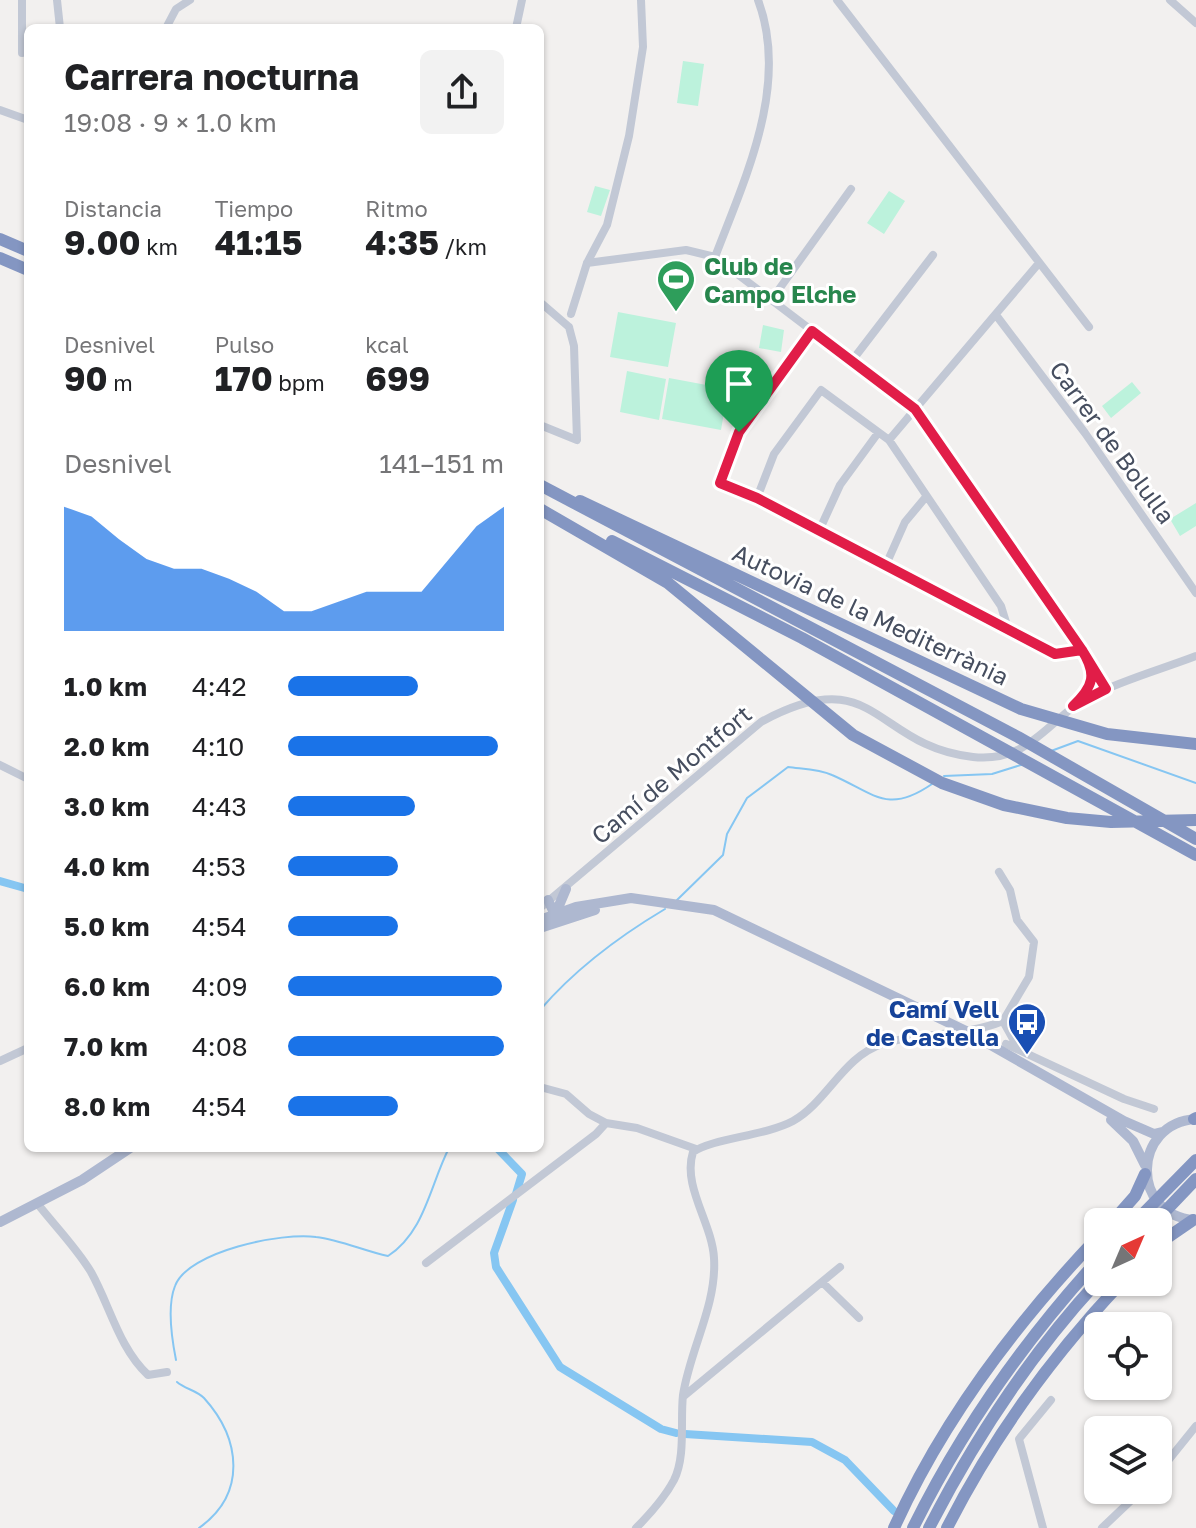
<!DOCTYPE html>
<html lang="es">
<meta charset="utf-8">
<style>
body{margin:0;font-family:"Golos Text",sans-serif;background:#f2f2f2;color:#202124;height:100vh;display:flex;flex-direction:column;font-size:30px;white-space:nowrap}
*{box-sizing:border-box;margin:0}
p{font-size:26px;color:#757577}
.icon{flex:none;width:44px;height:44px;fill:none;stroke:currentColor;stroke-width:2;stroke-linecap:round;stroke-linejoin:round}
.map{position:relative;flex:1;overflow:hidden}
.side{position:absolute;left:24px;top:24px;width:520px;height:1128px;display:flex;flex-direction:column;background:#fff;border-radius:12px;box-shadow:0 2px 6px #0004}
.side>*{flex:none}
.needle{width:52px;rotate:44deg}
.tools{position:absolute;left:1084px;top:1208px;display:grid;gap:16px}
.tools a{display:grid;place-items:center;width:88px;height:88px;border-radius:12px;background:#fff;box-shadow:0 2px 6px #0004;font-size:40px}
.pin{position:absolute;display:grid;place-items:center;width:68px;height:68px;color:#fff;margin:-82px -34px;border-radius:50% 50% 50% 0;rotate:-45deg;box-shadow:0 0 8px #0007}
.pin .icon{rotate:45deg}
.round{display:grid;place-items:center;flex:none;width:84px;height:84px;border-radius:12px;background:#f2f2f2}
.summary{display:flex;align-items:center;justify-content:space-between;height:136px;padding:0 40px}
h1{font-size:36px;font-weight:700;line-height:60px}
.figures{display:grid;grid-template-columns:repeat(3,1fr);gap:12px;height:136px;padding:8px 40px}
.figures div{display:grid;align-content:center}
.figures b{font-size:34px;font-weight:700}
.figures small{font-size:22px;font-weight:400}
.figures p{font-size:22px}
.chart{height:224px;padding:16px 40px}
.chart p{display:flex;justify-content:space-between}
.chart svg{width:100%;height:144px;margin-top:8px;fill:#1a73e8;opacity:.7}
ul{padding:0 40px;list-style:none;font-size:26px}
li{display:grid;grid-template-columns:128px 96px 1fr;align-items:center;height:60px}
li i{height:20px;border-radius:10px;background:#1a73e8}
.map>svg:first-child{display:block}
.green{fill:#bcf2dc}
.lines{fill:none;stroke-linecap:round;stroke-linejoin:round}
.stream{stroke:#86c6f2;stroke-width:2}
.canal{stroke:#86c6f2;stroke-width:8}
.minor{stroke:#c2c8d5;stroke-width:8}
.major{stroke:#aeb8d0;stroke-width:10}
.highway{stroke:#8496c2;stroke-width:12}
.route-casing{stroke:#fff;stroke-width:16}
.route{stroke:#e11d48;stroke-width:10}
.labels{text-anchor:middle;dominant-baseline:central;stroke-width:6;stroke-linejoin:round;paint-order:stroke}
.leisure-label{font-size:24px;font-weight:bold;fill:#27864d;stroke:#fff;text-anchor:start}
.street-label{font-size:24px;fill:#464e5f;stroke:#fff}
.transit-label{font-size:24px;font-weight:bold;fill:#164399;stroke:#fff;text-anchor:end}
</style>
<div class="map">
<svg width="1196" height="1528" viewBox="0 0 1196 1528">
<rect width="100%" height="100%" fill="#f2f0ef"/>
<path class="green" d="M683,61L704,64L698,106L677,103Z
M595,186L610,190L601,216L587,212Z
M889,191L905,201L884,234L867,223Z
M618,312L676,323L668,367L610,357Z
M763,325L784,330L781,352L759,348Z
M627,371L666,379L659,420L620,412Z
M669,378L728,389L721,430L662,419Z
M1132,382L1141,393L1111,418L1102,406Z
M1196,503V526L1180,536L1170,519Z"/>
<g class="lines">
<path class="stream" d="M1051,751L1078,741L1196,783
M944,776L992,774L1024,764
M677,900L723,855L727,834L747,798L788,767C803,769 819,769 832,775C874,793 887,815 932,784
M540,1010C576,968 618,937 665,909
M176,1360C172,1340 167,1306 175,1286C188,1251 283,1232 316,1237C341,1240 364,1251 388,1256C425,1232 430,1185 449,1148
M177,1382C185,1389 196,1390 204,1398C241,1439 247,1494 199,1528"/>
<path class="canal" d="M0,881L28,889
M497,1148L522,1174L516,1194
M513,1200L494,1253L496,1267L560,1367L661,1429L676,1433
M685,1434L812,1442L845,1460L894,1511"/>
<path class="minor" d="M57,0L60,28
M837,0L1089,327
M1170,0L1196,23
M166,28L176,9L190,0
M516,28L522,0
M22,53V0
M0,110L28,120
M715,257C745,178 790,85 758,0
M587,263L686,250L715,257L915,409L1106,689
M772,299L851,189
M540,302L569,327
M571,314L587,263L607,225L629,136L643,47L641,0
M996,315L1085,433L1196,593
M812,331L739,432L720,483L757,498L1055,654L1082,650
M851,362L933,255
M540,425L577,440L574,346L569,327
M889,440L1039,263
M757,498L774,454L821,390L889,440L1001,606L1009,632
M819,531L840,485L878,433
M885,567L905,522L925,498
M1080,700L1093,680L1094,670
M0,765L28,779
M540,908L761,722C877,659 873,746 973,757C1032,763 1047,718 1093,695C1126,679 1162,669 1196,656
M1003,1021L1018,1048
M1006,1044L1124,1099L1154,1109
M0,1061L28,1048
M540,1087L566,1094L589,1114L606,1123L637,1128L696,1149
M37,1203C54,1225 76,1247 91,1272C110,1306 119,1348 148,1375L167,1372
M426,1263L596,1134L606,1123
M822,1282L859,1318
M684,1396L840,1267
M1158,1473L1196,1426
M636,1528C650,1514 665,1497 674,1480C686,1456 680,1421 683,1395C690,1349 717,1305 714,1258C712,1223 682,1186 693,1152C713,1138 765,1136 793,1121C827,1102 843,1057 882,1044C918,1032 964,1037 1003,1021L1029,977L1034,942L1017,920L1010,890L999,872
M1043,1528L1019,1439L1051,1400
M1102,1528L1142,1490"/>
<path class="major" d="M548,900L555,915H561
M555,915L566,889
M540,920L576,907L631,898L714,910L966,1031L1124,1121L1154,1134L1162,1132
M540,928L595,910
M1111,1120L1133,1141L1145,1165
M1194,1220C1130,1215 1132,1123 1196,1119
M0,1222L82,1180L130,1148"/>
<path class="highway" d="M0,239L28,251
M0,258L28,270
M540,485L1018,737L1196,839
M580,501L1021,709L1107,734L1196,744
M540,509L668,583L853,735L942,783L1004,805L1067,818L1111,822L1196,820
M612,541L802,638L1196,855
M1194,1119L1196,1118
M1112,1222L1135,1196L1145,1174
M1135,1222L1196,1160
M1155,1222L1196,1179
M1158,1244L1193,1220
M894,1528C943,1419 1016,1323 1098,1237
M913,1528C962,1429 1024,1341 1098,1260
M929,1528C975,1438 1030,1355 1098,1281
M947,1528C993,1437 1052,1356 1122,1282"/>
</g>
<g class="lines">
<g class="route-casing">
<path id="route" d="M739,432L720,483L757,498L1055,654L1082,650L1106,689L1073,706C1094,686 1097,674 1082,650L915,409L812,331L739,432"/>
</g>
<use href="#route" class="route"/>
</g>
<defs>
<g id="stadium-pin" transform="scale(2)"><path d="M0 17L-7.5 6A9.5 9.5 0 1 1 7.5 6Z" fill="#2e9e5b" stroke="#fff"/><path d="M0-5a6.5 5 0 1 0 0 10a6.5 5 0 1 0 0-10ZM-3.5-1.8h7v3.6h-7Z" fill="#fff"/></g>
<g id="bus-pin" transform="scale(2)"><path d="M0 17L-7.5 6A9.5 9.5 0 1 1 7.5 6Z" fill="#1a4fb4" stroke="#fff"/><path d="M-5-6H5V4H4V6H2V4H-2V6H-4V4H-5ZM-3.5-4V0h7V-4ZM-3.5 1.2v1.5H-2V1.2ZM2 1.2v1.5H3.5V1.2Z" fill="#fff"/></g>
</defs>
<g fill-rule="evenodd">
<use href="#stadium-pin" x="676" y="279"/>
<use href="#bus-pin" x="1027" y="1022"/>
</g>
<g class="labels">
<g class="leisure-label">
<text x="704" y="265">Club de<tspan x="704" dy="28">Campo Elche</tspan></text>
</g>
<g class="street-label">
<text transform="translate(1113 442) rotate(54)">Carrer de Bolulla</text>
<text transform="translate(871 614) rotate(25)">Autovia de la Mediterrània</text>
<text transform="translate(671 774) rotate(-40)">Camí de Montfort</text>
</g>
<g class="transit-label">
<text x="999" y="1008">Camí Vell<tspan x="999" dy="28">de Castella</tspan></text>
</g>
</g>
</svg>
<div class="tools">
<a><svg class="needle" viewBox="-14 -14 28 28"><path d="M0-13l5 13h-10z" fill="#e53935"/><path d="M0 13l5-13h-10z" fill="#757577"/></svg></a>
<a><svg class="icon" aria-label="locate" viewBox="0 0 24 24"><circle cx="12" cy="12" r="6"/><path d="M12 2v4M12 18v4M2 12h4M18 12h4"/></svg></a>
<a><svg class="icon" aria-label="layers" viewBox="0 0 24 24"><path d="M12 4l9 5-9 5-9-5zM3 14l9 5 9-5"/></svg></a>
</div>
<div class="pin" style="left:739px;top:432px;background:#1e9e55"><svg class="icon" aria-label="arrive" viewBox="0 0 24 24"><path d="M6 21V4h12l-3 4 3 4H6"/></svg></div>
<section class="side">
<div class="summary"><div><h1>Carrera nocturna</h1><p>19:08 · 9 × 1.0 km</p></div><a class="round"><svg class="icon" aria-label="share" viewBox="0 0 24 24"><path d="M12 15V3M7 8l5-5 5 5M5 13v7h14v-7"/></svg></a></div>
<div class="figures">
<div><p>Distancia</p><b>9.00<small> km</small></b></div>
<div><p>Tiempo</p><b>41:15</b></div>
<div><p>Ritmo</p><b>4:35<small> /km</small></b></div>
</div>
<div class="figures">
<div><p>Desnivel</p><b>90<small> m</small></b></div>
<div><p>Pulso</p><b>170<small> bpm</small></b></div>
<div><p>kcal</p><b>699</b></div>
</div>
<div class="chart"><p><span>Desnivel</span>141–151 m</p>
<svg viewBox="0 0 160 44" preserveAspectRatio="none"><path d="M0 44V6L10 9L20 16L30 22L40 25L50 25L60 28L70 32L80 38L90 38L100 35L110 32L120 32L130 32L140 22L150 12L160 6V44z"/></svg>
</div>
<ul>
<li><b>1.0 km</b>4:42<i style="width:60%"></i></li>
<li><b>2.0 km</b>4:10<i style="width:97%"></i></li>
<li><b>3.0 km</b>4:43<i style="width:59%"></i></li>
<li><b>4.0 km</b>4:53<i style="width:51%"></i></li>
<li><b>5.0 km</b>4:54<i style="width:51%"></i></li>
<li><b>6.0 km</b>4:09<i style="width:99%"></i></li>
<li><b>7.0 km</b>4:08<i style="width:100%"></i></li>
<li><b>8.0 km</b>4:54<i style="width:51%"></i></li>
</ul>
</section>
</div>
